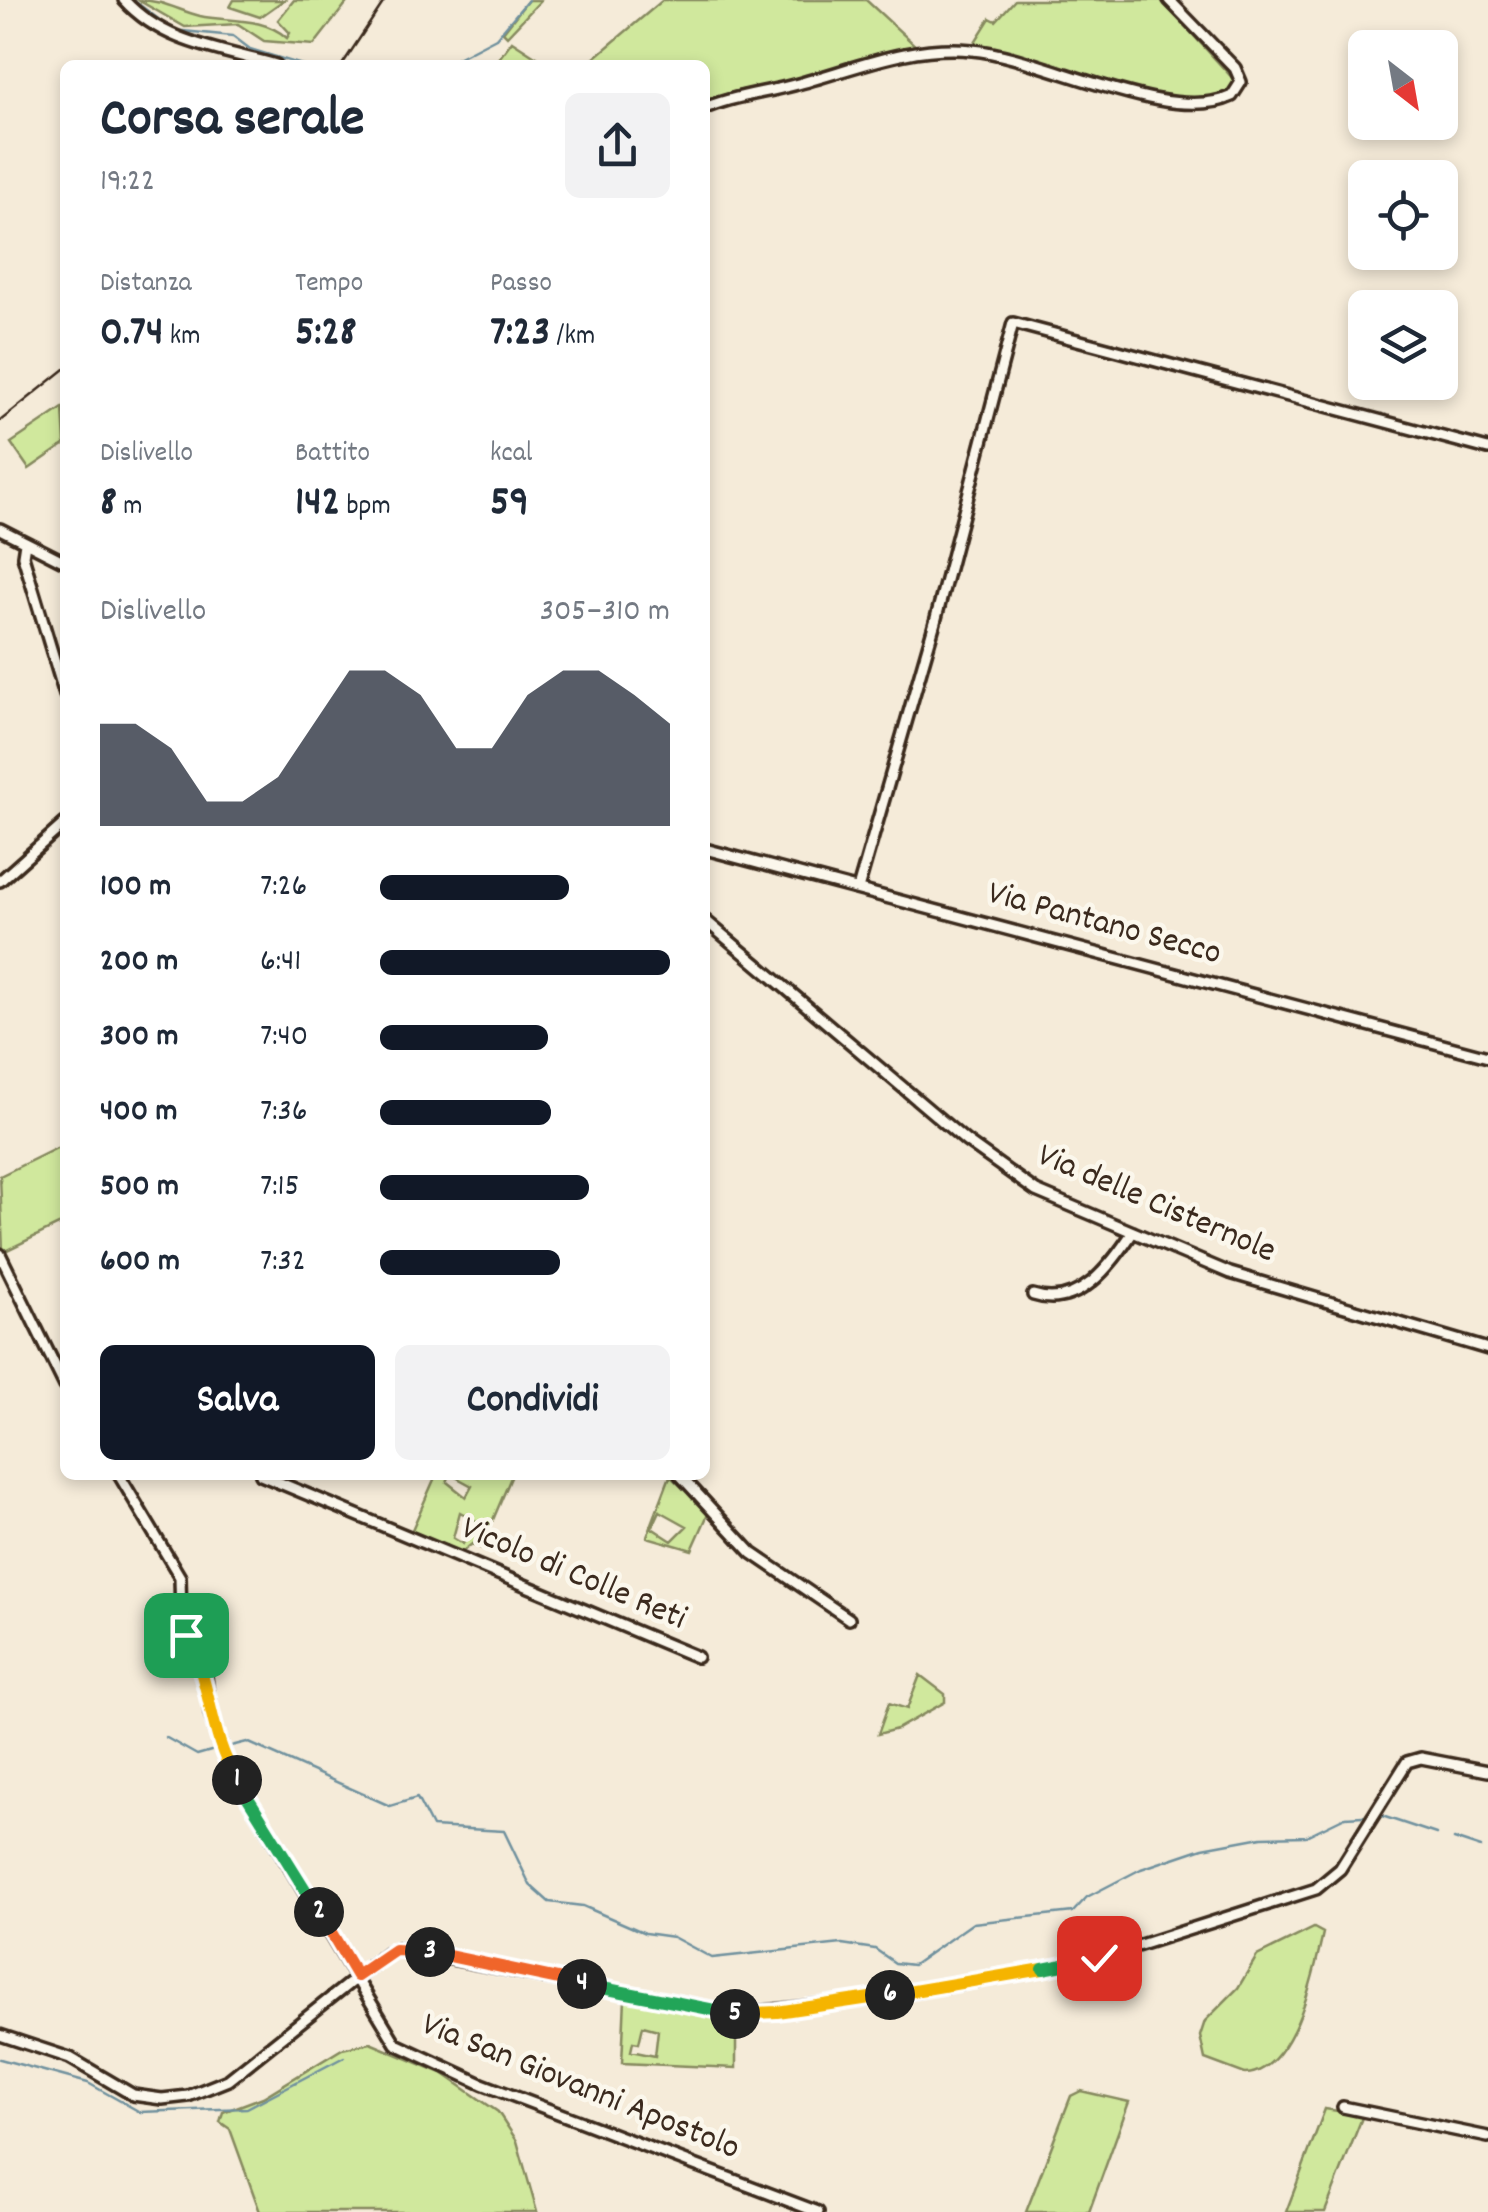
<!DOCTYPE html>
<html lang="it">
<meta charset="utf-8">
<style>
body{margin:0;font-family:Dekko,sans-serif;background:#f2f2f3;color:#1f2937;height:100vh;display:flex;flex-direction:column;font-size:38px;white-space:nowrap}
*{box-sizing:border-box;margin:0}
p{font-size:32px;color:#747a83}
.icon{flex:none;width:55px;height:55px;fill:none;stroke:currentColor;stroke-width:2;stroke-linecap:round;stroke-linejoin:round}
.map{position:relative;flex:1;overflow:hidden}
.sheet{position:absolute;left:60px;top:60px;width:650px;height:1420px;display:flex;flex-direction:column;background:#fff;border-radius:15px;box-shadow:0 5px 15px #0003}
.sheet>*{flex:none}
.needle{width:65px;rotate:149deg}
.controls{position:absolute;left:1348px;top:30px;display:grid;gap:20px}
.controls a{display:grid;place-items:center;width:110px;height:110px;border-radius:15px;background:#fff;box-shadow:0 5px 15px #0003;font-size:50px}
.pin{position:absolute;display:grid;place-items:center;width:85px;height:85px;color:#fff;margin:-42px;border-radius:20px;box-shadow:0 5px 15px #0006}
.km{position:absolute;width:50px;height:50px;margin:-25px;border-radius:50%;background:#222;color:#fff;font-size:28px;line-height:50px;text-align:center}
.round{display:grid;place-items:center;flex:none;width:105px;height:105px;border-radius:15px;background:#f2f2f3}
.headline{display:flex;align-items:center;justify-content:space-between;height:170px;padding:0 40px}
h1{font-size:55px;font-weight:700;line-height:75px}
.metrics{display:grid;grid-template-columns:repeat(3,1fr);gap:15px;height:170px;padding:10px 40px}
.metrics div{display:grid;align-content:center}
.metrics b{font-size:42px;font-weight:700}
.metrics small{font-size:28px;font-weight:400}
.metrics p{font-size:28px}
.chart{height:280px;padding:20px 40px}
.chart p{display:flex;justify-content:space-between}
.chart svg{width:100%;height:180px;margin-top:10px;fill:#111827;opacity:.7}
.button{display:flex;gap:20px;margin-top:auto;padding:20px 40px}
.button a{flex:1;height:115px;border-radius:15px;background:#111827;color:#fff;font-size:40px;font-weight:700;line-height:115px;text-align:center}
.button a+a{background:#f2f2f3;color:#1f2937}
ul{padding:0 40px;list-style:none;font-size:32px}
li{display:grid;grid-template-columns:160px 120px 1fr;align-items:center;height:75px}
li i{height:25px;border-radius:12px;background:#111827}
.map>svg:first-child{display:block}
.green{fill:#d0e89d;stroke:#86895e;stroke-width:2.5;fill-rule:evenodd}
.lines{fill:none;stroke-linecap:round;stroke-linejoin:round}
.stream{stroke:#70919e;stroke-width:2.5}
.minor-casing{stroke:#3b2a1e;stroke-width:16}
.minor{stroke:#fbf7ec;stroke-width:9}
.rail{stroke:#3b2a1e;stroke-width:2.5}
.split-1-casing{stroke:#fff;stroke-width:20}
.split-2-casing{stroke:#fff;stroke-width:20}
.split-3-casing{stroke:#fff;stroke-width:20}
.split-4-casing{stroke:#fff;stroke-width:20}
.split-5-casing{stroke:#fff;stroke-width:20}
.split-6-casing{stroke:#fff;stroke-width:20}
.split-7-casing{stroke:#fff;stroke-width:20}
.split-8-casing{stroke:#fff;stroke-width:20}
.split-1{stroke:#f5b400;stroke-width:12}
.split-2{stroke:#22a559;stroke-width:12}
.split-3{stroke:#f0652b;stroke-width:12}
.split-4{stroke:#f0652b;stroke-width:12}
.split-5{stroke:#22a559;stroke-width:12}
.split-6{stroke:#f5b400;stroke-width:12}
.split-7{stroke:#f5b400;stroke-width:12}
.split-8{stroke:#22a559;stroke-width:12}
.labels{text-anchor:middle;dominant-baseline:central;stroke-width:9;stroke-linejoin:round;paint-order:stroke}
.street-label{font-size:35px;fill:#3b2a1e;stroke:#fbf7ec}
</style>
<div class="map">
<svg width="1488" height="2212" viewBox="0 0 1488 2212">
<rect width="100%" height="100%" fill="#f5ebd9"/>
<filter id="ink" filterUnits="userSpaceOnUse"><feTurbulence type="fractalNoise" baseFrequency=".01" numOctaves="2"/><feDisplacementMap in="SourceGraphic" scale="20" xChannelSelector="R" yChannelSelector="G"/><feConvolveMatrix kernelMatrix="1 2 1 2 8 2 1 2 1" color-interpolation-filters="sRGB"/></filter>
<g filter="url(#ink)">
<path class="green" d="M138,0C163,0 177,10 200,16C226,22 263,16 287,38L290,33L278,20L294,0H349L314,45L264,41L238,24L185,27Z
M234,0H284L260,17L230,7Z
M528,0H541L507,36L503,32Z
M663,0H866L917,47C879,48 848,68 812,77C777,87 737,85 705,103V65H586Z
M1015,0H1161L1236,82C1205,138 1024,47 973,45L990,18L996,21Z
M512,41L549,65H494Z
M63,408L65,444L29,469L11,443Z
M65,1144V1222L3,1252L0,1176Z
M436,1475H450L447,1482L466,1497L472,1486L452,1475H512L481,1548L472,1544L462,1552L411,1532ZM460,1512L475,1520L463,1544L453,1538Z
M670,1476L709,1512L692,1550L647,1537ZM660,1511L687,1526L672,1541L652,1528Z
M920,1675L945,1694V1702L897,1729L878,1734L889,1703L907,1709Z
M1314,1928L1323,1933C1314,1973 1294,2072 1245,2074L1205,2059L1200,2036L1205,2021L1238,1988L1257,1956Z
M625,1998L736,2019V2068L622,2063ZM643,2026L658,2030L655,2056L631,2051L633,2042L639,2043Z
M370,2043L442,2073L498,2112L517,2141L537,2212H260L230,2129L220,2122L223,2112L263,2097L342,2049Z
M1081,2091L1129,2102L1089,2212H1026L1071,2096Z
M1325,2109L1363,2115L1325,2212H1286Z"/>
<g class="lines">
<path class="stream" d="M133,0L173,30L233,36L250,49L302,65
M383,65H406
M444,65L496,38L528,0
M165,1737L197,1755L211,1751
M227,1747L247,1742L390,1806L417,1798L432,1827L504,1831L530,1885L549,1902L583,1906L645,1933L673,1937L712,1958L842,1944L875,1949L895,1963L913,1965L973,1923L1073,1912L1087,1897L1141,1869L1203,1848L1262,1837L1306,1836L1345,1817L1363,1816
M1382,1816L1436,1834
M1454,1839L1481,1848
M0,2059L88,2083L140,2112L247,2108L344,2057"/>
<g class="minor-casing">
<path id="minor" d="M124,0C164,44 220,49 276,65
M705,108C733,96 764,93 794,85C855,69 908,44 972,50C1042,56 1169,126 1232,96L1241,82L1235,68L1169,0
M0,529L65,562
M25,543L23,556L65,695
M705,849L1488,1057
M0,881L65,823
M858,889L935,622L1013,323L1488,449
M705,920L966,1141L1036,1191L1230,1273L1488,1349
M0,1254L65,1386
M1033,1295C1079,1310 1110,1266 1133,1232
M119,1475L180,1577L181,1618L206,1677L210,1713L229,1767L396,2044L482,2084L818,2212
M261,1475L697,1657
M680,1475L752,1553L849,1619
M0,2035L70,2058L133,2095L162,2099L188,2096L228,2080L386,1954L399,1949L738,2014L870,1999L1093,1960L1316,1889L1340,1869L1407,1762L1421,1758L1488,1771
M1343,2107L1488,2137"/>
</g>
<use href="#minor" class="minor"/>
<path class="rail" d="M342,65L385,0
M0,421L65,369"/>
</g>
</g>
<g class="lines" filter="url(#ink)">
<g class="split-1-casing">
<path id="split-1" d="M186,1635C212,1681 208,1734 237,1780"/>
</g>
<g class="split-2-casing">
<path id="split-2" d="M237,1780L319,1912"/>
</g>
<g class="split-3-casing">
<path id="split-3" d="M319,1912L357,1976L395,1950L430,1952"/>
</g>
<g class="split-4-casing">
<path id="split-4" d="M430,1952L582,1984"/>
</g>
<g class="split-5-casing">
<path id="split-5" d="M582,1984L735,2014"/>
</g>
<g class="split-6-casing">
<path id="split-6" d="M735,2014L777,2012L890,1995"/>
</g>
<g class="split-7-casing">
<path id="split-7" d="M890,1995L1043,1969"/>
</g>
<g class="split-8-casing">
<path id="split-8" d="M1043,1969L1099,1958"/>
</g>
<use href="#split-1" class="split-1"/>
<use href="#split-2" class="split-2"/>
<use href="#split-3" class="split-3"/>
<use href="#split-4" class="split-4"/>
<use href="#split-5" class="split-5"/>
<use href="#split-6" class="split-6"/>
<use href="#split-7" class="split-7"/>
<use href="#split-8" class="split-8"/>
</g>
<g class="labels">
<g class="street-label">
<text transform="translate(1104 925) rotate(15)">Via Pantano Secco</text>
<text transform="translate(1156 1205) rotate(23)">Via delle Cisternole</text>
<text transform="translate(573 1575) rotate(23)">Vicolo di Colle Reti</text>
<text transform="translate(580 2088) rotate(22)">Via San Giovanni Apostolo</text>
</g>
</g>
</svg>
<div class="controls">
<a><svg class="needle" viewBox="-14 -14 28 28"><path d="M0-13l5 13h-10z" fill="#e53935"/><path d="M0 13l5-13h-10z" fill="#747a83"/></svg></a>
<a><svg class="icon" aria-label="locate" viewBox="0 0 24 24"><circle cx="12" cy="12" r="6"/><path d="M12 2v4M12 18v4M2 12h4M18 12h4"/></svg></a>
<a><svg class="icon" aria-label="layers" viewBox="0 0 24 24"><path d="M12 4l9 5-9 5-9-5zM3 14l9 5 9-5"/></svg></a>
</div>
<div class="pin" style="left:186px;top:1635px;background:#1e9e55"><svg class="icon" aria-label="arrive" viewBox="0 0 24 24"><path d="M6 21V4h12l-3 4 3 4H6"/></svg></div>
<div class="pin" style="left:1099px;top:1958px;background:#d93025"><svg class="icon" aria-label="check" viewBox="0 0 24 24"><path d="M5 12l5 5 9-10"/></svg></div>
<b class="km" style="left:237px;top:1780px">1</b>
<b class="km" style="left:319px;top:1912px">2</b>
<b class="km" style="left:430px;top:1952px">3</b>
<b class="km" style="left:582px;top:1984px">4</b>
<b class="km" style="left:735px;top:2014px">5</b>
<b class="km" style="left:890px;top:1995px">6</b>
<section class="sheet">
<div class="headline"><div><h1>Corsa serale</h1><p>19:22</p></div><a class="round"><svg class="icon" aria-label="share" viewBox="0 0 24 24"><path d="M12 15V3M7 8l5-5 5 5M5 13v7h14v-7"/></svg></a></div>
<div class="metrics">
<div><p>Distanza</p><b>0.74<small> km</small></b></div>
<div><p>Tempo</p><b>5:28</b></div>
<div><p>Passo</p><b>7:23<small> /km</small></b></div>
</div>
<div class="metrics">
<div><p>Dislivello</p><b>8<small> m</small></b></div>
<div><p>Battito</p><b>142<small> bpm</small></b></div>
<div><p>kcal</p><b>59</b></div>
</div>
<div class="chart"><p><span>Dislivello</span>305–310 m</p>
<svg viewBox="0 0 160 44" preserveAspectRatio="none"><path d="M0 44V19L10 19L20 25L30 38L40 38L50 32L60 19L70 6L80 6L90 12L100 25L110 25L120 12L130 6L140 6L150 12L160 19V44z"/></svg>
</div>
<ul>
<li><b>100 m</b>7:26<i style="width:65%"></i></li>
<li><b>200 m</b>6:41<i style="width:100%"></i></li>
<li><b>300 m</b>7:40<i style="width:58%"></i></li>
<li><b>400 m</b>7:36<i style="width:59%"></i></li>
<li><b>500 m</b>7:15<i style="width:72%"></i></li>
<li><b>600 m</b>7:32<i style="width:62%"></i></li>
</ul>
<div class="button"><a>Salva</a><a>Condividi</a></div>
</section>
</div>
